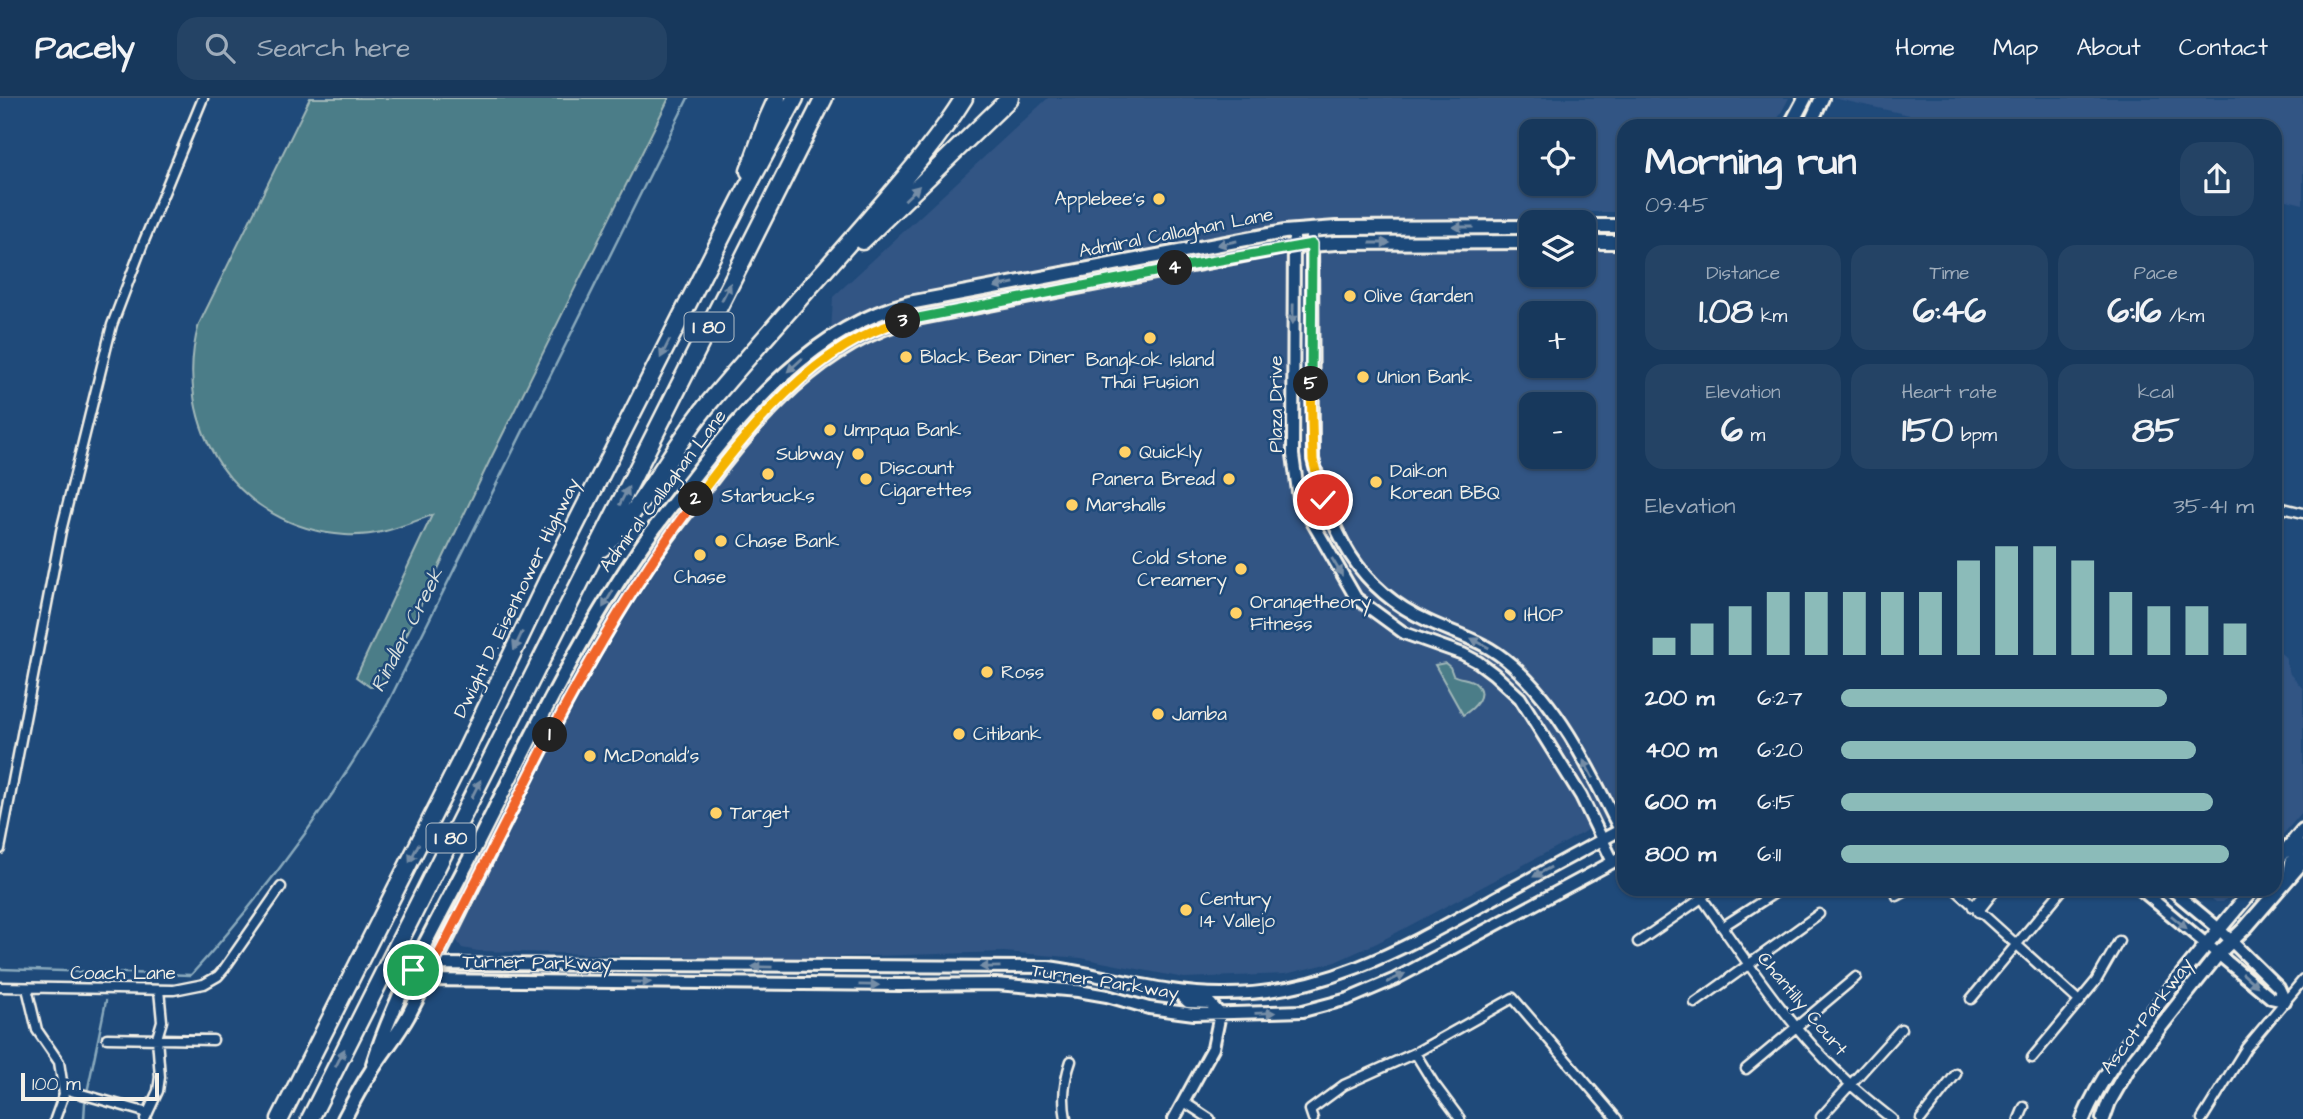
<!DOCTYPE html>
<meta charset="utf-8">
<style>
body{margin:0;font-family:"Architects Daughter",sans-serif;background:#244365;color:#f1f3f6;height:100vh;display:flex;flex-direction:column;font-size:26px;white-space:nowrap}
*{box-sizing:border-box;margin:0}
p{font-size:23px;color:#9eacbb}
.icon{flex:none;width:38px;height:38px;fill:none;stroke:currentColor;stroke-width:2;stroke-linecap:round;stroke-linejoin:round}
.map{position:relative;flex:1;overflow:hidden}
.side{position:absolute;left:1617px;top:21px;width:665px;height:777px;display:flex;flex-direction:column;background:#17385c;border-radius:21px;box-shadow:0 2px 5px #0004,0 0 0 2px #365272}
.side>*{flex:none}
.buttons{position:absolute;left:1519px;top:21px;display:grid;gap:14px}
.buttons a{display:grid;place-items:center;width:77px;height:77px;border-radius:14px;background:#17385c;box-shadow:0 2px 5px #0004,0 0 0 2px #365272;font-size:35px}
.scale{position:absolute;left:21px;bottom:18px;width:138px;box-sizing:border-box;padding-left:7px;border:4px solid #f4f1e8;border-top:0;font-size:19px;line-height:24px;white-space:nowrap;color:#f4f1e8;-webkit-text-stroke:5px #1f4a7a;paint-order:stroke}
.pin{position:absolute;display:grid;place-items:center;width:60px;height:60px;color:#fff;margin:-30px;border:4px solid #fff;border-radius:50%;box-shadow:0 2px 7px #0007}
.km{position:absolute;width:35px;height:35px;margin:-18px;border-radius:50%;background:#222;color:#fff;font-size:19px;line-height:35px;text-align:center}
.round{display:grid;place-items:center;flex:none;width:74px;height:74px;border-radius:21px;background:#244365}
.summary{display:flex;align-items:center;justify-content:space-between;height:119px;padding:0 28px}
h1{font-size:38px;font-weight:800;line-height:52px}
.metrics{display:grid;grid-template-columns:repeat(3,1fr);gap:10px;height:119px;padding:7px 28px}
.metrics div{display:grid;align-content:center;border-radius:18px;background:#244365;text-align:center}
.metrics b{font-size:35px;font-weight:800}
.metrics small{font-size:19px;font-weight:400}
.metrics p{font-size:19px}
.chart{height:196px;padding:14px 28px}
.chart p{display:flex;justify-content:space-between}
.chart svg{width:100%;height:126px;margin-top:7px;stroke:#8bbbb9;stroke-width:6}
ul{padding:0 28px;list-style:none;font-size:23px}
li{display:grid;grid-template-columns:112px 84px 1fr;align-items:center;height:52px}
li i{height:18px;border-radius:9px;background:#8bbbb9}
header{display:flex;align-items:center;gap:42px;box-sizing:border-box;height:98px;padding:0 35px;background:#17385c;border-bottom:2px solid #365272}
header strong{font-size:33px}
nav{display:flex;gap:38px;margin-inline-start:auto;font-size:24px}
.search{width:490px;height:63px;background:#244365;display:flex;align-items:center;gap:18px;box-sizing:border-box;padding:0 24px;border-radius:21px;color:#9eacbb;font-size:26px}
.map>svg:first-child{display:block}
.built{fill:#325584;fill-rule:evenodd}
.green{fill:#4c7d88;stroke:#a0b7b8;stroke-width:2}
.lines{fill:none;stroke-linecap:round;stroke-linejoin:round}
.stream{stroke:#89a9bc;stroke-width:2.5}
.minor-casing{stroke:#f4f1e8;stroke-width:13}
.tertiary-casing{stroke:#f4f1e8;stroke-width:16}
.secondary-casing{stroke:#f4f1e8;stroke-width:18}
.motorway-casing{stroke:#f4f1e8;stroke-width:21}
.minor{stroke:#1f4a7a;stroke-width:8}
.tertiary{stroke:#1f4a7a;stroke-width:10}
.secondary{stroke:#1f4a7a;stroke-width:12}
.motorway{stroke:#1f4a7a;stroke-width:16}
.oneway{fill:#748da6}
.split-1-casing{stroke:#fff;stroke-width:14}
.split-2-casing{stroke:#fff;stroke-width:14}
.split-3-casing{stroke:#fff;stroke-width:14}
.split-4-casing{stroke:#fff;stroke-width:14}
.split-5-casing{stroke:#fff;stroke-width:14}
.split-6-casing{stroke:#fff;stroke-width:14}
.split-1{stroke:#f0652b;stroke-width:9}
.split-2{stroke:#f0652b;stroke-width:9}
.split-3{stroke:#f5b400;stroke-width:9}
.split-4{stroke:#22a559;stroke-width:9}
.split-5{stroke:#22a559;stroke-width:9}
.split-6{stroke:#f5b400;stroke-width:9}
.poi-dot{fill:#ffd166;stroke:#1f4a7a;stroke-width:2.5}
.labels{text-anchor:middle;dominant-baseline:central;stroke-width:5;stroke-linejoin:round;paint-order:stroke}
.shield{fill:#1f4a7a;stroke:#b4bfc7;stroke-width:2}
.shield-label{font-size:18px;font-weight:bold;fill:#f4f1e8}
.poi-label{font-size:19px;fill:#f4f1e8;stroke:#1f4a7a;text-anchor:start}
.street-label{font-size:19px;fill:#f4f1e8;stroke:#1f4a7a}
.water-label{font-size:21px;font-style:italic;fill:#d9dfdd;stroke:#1f4a7a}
</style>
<header>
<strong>Pacely</strong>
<div class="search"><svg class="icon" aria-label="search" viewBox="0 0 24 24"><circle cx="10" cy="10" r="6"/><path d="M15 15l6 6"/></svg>Search here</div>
<nav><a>Home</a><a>Map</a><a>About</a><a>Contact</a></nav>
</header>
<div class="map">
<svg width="2303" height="1021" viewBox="0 0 2303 1021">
<rect width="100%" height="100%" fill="#1f4a7a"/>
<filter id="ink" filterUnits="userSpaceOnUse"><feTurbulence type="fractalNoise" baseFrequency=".0143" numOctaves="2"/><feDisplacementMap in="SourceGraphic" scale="14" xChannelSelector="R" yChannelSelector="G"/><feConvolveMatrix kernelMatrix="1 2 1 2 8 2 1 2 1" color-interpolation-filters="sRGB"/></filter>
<g filter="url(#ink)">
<path class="built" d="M1048,0H1789L1774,28H1624V114H1581L1562,124L1302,128L895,207L831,235L833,199ZM1531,33H1584V86H1531Z
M1833,0H2303V106L2275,99V28H1959Z
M1624,151V711L1568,743L1377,845L1335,864L1285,876L1184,880L1081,860L1004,854L774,861L478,853L462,850L457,843L459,829L550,649L601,554L652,471L750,341L810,282L835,262L869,241L914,226L1085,192L1313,154L1531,152V177H1584V152ZM1531,215H1584V268H1531ZM1531,306H1584V359H1531Z
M2275,550L2285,559L2290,576L2303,591V713L2275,746Z
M2199,791H2237L2223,804H2216Z"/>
<path class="green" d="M310,0H669L490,362L382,588L370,589L356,579L432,417C402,428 379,439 345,437C237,430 170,328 199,226Z
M1445,565L1450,569L1453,577C1460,581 1470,580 1475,585C1489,597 1473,611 1463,617L1435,567Z"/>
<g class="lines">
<path class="stream" d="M0,871L191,877C267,793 333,703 388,605L688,0
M106,886L107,874
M88,990L106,903
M84,1021L85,1005"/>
<g class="minor-casing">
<path id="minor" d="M2275,408L2303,415
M0,751L61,433L112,227L144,143L203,0
M1955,791L2080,904
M1897,798L1910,791
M1702,800C1747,864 1792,933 1850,986C1864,999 1878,1010 1892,1021
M1973,809L1987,791
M1978,814L1996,791
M1722,829L1781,791
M1638,844L1702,800L1710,791
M0,889L174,892L204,886L218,878L224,871L281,789
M27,890L37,932L59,964L64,996L55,1021
M1971,901L2062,792
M1695,905L1819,816
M107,940L213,942
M1415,955L1434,986L1460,1021
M2032,960L2096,883L2119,843
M1746,971L1856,879
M64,991L148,1015
M1184,1004L1210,1021
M1821,1019L1901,931
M145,1021L158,993L160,979L157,940L162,923L159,892
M1066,1021C1062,1000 1064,983 1071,963
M1313,1021L1310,1012L1344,987L1415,955L1513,900L1617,1021
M1921,1021L1956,976
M2019,1021L2024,1009
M2202,1021L2246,950L2303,882"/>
</g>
<g class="tertiary-casing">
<path id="tertiary" d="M1312,131L1313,361C1331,434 1357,491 1428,523C1460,538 1484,542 1512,567C1564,613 1593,679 1624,740
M1294,133L1293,357L1299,401L1356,500L1404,535L1463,556L1478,564L1494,576L1520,600L1581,698L1613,764
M2140,791L2271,900L2285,903
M2171,791L2219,831L2279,890L2285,903
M413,872L426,882L901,887L996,886L1078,893L1107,898L1149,910L1194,916L1303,913L1348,901L1395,881L1624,758
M413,872L434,866L1048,869C1108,877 1165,897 1226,896C1321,896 1399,853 1479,809C1527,782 1576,756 1624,730
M1174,1021L1213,950L1220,916L1210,905L1188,904L1177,894"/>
</g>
<g class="secondary-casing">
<path id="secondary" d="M1790,28L1805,0
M1809,28L1822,0
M1584,128H1624
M1584,144H1624
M2275,765L2303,732
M2290,775L2292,764L2303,749
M373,966C396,893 440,819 475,750C525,652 573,550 635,458C651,433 670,410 688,386C746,310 813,230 909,205L1284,134L1336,130L1531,129
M344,1021C352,1006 360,990 370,975C382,955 397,938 408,918C486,768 553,609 647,468C664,442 684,417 704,391C758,319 822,244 912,221L1284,149L1336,145L1531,144
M2083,1021C2100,980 2129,943 2157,908C2188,868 2220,830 2253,791
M2103,1021L2109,1004L2130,967L2219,855L2246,829L2303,763"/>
</g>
<g class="motorway-casing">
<path id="motorway" d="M749,73L768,20L777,0
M862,143L1010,0
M602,450C644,409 671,351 709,305C760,244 814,185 866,125C900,85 936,45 964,0
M280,1021L467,650L548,481L740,103L795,0
M310,1021L824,0"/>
</g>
<use href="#minor" class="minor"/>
<use href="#tertiary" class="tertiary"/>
<use href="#secondary" class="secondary"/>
<use href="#motorway" class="motorway"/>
</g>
<defs><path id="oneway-solid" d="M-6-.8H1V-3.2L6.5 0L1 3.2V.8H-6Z" transform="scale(1.75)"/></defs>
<g class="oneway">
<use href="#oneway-solid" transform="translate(912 95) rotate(-44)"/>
<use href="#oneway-solid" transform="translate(1463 129) rotate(180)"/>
<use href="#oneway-solid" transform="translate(1227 145) rotate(169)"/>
<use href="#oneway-solid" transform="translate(1380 145)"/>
<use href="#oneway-solid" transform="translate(1004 187) rotate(169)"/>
<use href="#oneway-solid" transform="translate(726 194) rotate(-63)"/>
<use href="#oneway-solid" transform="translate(1293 216) rotate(91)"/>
<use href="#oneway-solid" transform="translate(665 251) rotate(117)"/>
<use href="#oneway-solid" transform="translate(795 267) rotate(138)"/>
<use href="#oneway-solid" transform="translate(624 398) rotate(-63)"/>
<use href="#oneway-solid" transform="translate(1337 469) rotate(59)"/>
<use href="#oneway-solid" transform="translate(608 501) rotate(121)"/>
<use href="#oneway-solid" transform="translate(518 543) rotate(115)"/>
<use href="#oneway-solid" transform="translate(1480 545) rotate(-152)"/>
<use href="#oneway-solid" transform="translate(1588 671) rotate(-118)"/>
<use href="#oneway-solid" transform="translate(476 691) rotate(-63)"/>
<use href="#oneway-solid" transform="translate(414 755) rotate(117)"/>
<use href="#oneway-solid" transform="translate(1542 774) rotate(151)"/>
<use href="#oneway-solid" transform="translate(2179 824) rotate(40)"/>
<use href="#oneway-solid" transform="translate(762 869) rotate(-179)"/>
<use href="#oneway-solid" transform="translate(990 869) rotate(179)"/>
<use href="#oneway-solid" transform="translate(1396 880) rotate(-26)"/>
<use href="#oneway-solid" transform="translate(2250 882) rotate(41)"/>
<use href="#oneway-solid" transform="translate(641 884) rotate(1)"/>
<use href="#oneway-solid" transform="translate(869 887) rotate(1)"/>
<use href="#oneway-solid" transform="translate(1265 915) rotate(-2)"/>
<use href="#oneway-solid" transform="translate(340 960) rotate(-63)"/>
</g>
</g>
<g class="lines" filter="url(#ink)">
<g class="split-1-casing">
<path id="split-1" d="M413,872L434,866L550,637"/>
</g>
<g class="split-2-casing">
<path id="split-2" d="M550,637C595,553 638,478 696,401"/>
</g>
<g class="split-3-casing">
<path id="split-3" d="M696,401C748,333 815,246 903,223"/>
</g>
<g class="split-4-casing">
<path id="split-4" d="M903,223L1175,170"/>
</g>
<g class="split-5-casing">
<path id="split-5" d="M1175,170L1312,146L1311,286"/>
</g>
<g class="split-6-casing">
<path id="split-6" d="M1311,286L1313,362L1323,402"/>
</g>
<use href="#split-1" class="split-1"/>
<use href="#split-2" class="split-2"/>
<use href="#split-3" class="split-3"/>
<use href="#split-4" class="split-4"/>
<use href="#split-5" class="split-5"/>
<use href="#split-6" class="split-6"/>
</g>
<g class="poi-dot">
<circle cx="1159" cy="101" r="7"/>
<circle cx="1350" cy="198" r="7"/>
<circle cx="1150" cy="240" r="7"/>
<circle cx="906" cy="259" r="7"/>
<circle cx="1363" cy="279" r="7"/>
<circle cx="830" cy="332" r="7"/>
<circle cx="1125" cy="354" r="7"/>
<circle cx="858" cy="356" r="7"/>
<circle cx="768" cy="376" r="7"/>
<circle cx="866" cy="381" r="7"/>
<circle cx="1229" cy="381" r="7"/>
<circle cx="1376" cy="384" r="7"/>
<circle cx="1072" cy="407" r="7"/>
<circle cx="721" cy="443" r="7"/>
<circle cx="700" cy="457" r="7"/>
<circle cx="1241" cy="471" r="7"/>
<circle cx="1236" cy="515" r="7"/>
<circle cx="1510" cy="517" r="7"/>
<circle cx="987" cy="574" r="7"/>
<circle cx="1158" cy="616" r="7"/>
<circle cx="959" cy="636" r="7"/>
<circle cx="590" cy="658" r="7"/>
<circle cx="716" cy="715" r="7"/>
<circle cx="1186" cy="812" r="7"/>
</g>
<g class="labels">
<g class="shield">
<rect x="684.5" y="214.5" width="49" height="29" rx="5"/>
<rect x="426.5" y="725.5" width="49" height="29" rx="5"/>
</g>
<g class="shield-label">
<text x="709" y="229">I 80</text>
<text x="451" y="740">I 80</text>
</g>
<g class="poi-label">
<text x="1145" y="101" text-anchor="end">Applebee's</text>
<text x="1364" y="198">Olive Garden</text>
<text x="920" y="259">Black Bear Diner</text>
<text x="1150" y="262" text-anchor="middle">Bangkok Island<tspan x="1150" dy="22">Thai Fusion</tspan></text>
<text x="1377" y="279">Union Bank</text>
<text x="844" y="332">Umpqua Bank</text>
<text x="1139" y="354">Quickly</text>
<text x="844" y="356" text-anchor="end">Subway</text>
<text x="880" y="370">Discount<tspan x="880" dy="22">Cigarettes</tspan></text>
<text x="1390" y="373">Daikon<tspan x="1390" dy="22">Korean BBQ</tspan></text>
<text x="1215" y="381" text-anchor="end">Panera Bread</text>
<text x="768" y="398" text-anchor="middle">Starbucks</text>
<text x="1086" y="407">Marshalls</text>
<text x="735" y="443">Chase Bank</text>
<text x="1227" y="460" text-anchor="end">Cold Stone<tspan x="1227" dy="22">Creamery</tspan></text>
<text x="700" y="479" text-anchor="middle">Chase</text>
<text x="1250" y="504">Orangetheory<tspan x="1250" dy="22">Fitness</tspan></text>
<text x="1524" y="517">IHOP</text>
<text x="1001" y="574">Ross</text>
<text x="1172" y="616">Jamba</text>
<text x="973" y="636">Citibank</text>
<text x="604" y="658">McDonald's</text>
<text x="730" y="715">Target</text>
<text x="1200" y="801">Century<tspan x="1200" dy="22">14 Vallejo</tspan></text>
</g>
<g class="street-label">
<text transform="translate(1176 135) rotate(-11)">Admiral Callaghan Lane</text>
<text transform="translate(1276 306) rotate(-90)">Plaza Drive</text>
<text transform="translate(663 393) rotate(-53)">Admiral Callaghan Lane</text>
<text transform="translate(517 500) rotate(-64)">Dwight D. Eisenhower Highway</text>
<text transform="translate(537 865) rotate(1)">Turner Parkway</text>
<text x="123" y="875">Coach Lane</text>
<text transform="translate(1105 884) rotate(9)">Turner Parkway</text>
<text transform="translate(1802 906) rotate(50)">Chantilly Court</text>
<text transform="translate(2147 918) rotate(-53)">Ascot Parkway</text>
</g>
<g class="water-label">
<text transform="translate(407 532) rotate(-63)">Rindler Creek</text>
</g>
</g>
</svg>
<div class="buttons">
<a><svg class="icon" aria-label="locate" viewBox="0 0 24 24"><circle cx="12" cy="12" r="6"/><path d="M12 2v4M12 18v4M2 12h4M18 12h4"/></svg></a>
<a><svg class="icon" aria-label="layers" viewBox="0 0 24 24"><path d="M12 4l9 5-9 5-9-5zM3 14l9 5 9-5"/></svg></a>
<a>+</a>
<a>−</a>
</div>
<div class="scale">100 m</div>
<div class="pin" style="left:413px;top:872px;background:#1e9e55"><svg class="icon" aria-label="arrive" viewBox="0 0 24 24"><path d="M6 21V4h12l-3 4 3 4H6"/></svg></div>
<div class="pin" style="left:1323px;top:402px;background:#d93025"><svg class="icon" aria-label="check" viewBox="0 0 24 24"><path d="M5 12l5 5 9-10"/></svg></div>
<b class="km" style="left:550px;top:637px">1</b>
<b class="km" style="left:696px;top:401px">2</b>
<b class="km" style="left:903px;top:223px">3</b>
<b class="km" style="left:1175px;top:170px">4</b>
<b class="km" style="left:1311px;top:286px">5</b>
<section class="side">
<div class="summary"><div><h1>Morning run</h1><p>09:45</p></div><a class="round"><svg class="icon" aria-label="share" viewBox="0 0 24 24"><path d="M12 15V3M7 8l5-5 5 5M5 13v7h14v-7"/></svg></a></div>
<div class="metrics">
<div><p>Distance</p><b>1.08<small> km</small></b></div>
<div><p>Time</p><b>6:46</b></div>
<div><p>Pace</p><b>6:16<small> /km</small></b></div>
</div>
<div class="metrics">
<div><p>Elevation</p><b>6<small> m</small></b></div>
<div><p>Heart rate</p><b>150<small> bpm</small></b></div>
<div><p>kcal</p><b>85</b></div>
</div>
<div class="chart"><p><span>Elevation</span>35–41 m</p>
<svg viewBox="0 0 160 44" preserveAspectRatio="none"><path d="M5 44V38M15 44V33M25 44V27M35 44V22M45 44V22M55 44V22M65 44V22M75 44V22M85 44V11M95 44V6M105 44V6M115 44V11M125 44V22M135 44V27M145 44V27M155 44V33"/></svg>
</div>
<ul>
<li><b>200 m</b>6:27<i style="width:79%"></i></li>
<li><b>400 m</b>6:20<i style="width:86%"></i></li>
<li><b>600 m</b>6:15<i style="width:90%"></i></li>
<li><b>800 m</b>6:11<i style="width:94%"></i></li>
</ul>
</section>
</div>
